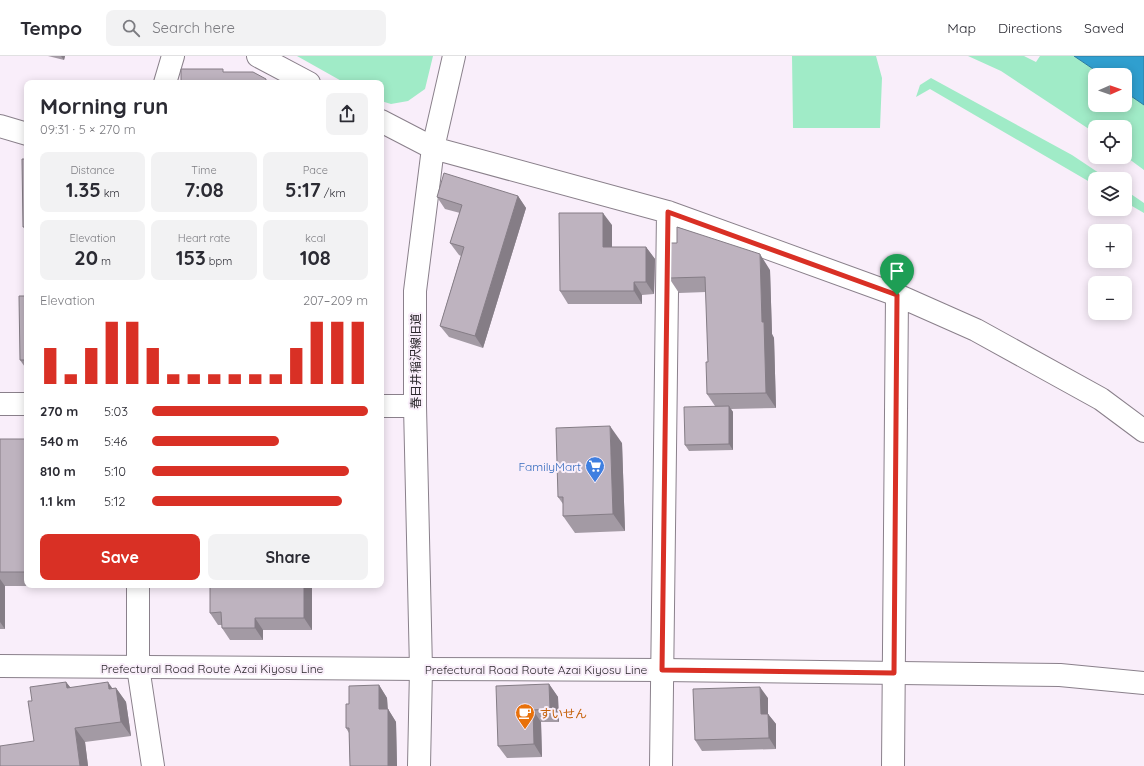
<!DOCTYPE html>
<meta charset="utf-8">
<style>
body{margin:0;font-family:Quicksand,"Noto Sans JP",sans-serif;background:#f2f2f3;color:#2b2b33;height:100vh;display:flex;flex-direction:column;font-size:15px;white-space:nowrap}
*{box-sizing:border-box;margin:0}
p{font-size:13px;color:#7c7c81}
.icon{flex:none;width:22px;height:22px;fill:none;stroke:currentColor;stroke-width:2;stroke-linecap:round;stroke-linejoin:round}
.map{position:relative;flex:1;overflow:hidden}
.drawer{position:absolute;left:24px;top:24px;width:360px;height:508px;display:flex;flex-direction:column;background:#fff;border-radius:8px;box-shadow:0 2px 10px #0003}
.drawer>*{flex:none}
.needle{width:26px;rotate:88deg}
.controls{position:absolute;left:1088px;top:12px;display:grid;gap:8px}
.controls a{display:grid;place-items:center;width:44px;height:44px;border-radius:8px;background:#fff;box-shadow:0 2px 10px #0003;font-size:20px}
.pin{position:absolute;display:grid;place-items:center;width:34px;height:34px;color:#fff;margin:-41px -17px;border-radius:50% 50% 50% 0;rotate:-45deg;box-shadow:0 0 4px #0007}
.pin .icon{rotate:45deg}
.round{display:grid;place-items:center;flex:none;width:42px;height:42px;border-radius:8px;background:#f2f2f3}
.summary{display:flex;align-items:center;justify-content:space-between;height:68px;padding:0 16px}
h1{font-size:22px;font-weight:700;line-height:30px}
.figures{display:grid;grid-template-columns:repeat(3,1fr);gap:6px;height:68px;padding:4px 16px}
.figures div{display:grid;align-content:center;border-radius:8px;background:#f2f2f3;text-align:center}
.figures b{font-size:20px;font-weight:700}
.figures small{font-size:11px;font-weight:400}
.figures p{font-size:11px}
.chart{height:112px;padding:8px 16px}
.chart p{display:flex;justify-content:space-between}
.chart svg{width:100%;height:72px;margin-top:4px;stroke:#d93025;stroke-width:6}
.primary-button{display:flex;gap:8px;margin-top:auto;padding:8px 16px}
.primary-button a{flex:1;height:46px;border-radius:8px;background:#d93025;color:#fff;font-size:16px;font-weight:700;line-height:46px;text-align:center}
.primary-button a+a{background:#f2f2f3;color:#2b2b33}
ul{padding:0 16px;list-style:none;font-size:13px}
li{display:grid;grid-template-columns:64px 48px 1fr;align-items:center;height:30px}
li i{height:10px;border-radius:5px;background:#d93025}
header{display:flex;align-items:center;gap:24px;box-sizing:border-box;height:56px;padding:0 20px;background:#fff;border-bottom:1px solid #e1e1e2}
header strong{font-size:19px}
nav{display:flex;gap:22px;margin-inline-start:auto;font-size:14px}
.search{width:280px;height:36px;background:#f2f2f3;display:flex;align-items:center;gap:10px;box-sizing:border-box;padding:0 14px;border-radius:8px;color:#7c7c81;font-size:15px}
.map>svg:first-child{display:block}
.green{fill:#a0ebc7}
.water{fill:#309fcf;stroke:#2e7b9e}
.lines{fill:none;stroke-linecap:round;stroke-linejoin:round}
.minor-casing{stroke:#8a808b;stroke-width:24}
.major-casing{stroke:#8a808b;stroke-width:24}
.minor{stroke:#fff;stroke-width:22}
.major{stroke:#fff;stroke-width:22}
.wall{fill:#a39aa4}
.shaded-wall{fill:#857d86}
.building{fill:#beb3bf;stroke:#857d86}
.route-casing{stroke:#fff;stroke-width:8}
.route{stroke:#d93025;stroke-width:5}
.labels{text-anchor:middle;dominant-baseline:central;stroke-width:4;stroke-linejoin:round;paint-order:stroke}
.street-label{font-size:12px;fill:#2b272c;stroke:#f9eefa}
.shop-label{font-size:12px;fill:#366cbe;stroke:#f9eefa;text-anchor:end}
.food-label{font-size:12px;fill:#c56008;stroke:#f9eefa;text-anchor:start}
</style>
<header>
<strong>Tempo</strong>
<div class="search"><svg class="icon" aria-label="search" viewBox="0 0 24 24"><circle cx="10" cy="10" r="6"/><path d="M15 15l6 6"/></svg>Search here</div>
<nav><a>Map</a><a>Directions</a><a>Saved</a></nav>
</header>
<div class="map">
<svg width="1144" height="710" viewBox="0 0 1144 710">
<rect width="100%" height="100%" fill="#f9eefa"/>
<path class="green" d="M297,0H433L425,33L408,45L391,48L381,45V27H345Z
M792,0H876L882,22L880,72H793Z
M968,0H1024L1036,6L1040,0H1074L1102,19H1095V49H1125V36L1144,49V114L1125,100V71H1095V77L1001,15Z
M931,22L1072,99L1108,123H1095V129L930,33L916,41L920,29Z
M1125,134L1144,147V157L1125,146Z"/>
<path class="water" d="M1074,0H1144V49L1125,36V19H1102Z"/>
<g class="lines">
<g class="minor-casing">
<path id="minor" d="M258,0L309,27
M165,27L173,0
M381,65L433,92L668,156L897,239L976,274L1101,343L1144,375
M0,70L27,78
M0,348H27
M381,350H415
M138,529V611L153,710
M419,710L421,613L415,350V235L433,92L454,0
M661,710L668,156
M893,710L897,239"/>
</g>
<g class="major-casing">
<path id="major" d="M0,610L421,613L662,614L1060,619L1144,627"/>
</g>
<use href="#minor" class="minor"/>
<use href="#major" class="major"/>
</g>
<path class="wall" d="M48,0H65L64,4Z
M27,103V176L23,171Z
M518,140L526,152L483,292L449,281L440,270L461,200L459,199L450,187L460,157L445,153L437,141Z
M612,169V191H646L655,203L654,238L642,239V248H568L560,235Z
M770,214L772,278L774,282L776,352L731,353L733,356V394L689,395L685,389L715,350L707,338L708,306L706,236L679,237L669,222Z
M27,240V314L20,304Z
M0,383H27V529H56V530H5V573H0Z
M622,387L625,475L575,477L563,460V448L558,441Z
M210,529H312V574H263V584H230L222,572V569H218L210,557Z
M66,626L71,632H116L126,646L131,680L85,686L88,710H0L34,685L32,645Z
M549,628L558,641L559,666H541L542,701L507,702L498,690Z
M379,629L387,642L388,653L396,666L397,710H350L349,677L346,672L349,648Z
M768,642V658L776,668V693L702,695L695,684Z"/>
<path class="shaded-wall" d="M61,0H65L64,4Z
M518,140L526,152L483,292L475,280Z
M603,157L612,169V204L603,191Z
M646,191L655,203L654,238L646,226Z
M760,198L770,214L772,278L774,282L776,352L766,337L762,266Z
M634,226L642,239V248L634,235Z
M729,350L733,356V394L729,388Z
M610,370L622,387L625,475L613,458Z
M0,523L5,530V573L0,566Z
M304,529H312V574L304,562Z
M255,562L263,574V584L255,572Z
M66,626L76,639L67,632Z
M108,626L117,639L116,632L126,646L131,680L121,666L109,633Z
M549,628L558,641L559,666L550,653Z
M379,629L387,642L388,665L379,653Z
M760,631L768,642V658L776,668V693L769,682L761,658Z
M388,653L396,666L397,710H388Z
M533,654L541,666L542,701L534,688Z
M75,672L85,686L88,710H80Z"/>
<path class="building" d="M181,13H223V16H253L266,23V27H181Z
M22,103H27V170L23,171Z
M444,117L518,140L475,280L440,270L464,191L450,187L462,149L437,141Z
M559,157H603V191H646V226H634V235H560Z
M677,171L760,198L762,266H764L766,337L707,338L706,306H708L705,221L669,222V187H677Z
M19,240H27V304H20Z
M729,350V388L685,389L684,351Z
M610,370L613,458L563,460V441H558L556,372Z
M0,383H27V516H0Z
M210,529H304V562H255V572H222L221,556L210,557Z
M66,626L67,632L108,626L109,633L116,632L121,666L75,672L80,710H0V690L34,685L28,645H32L30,631Z
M549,628L550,653L533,654L534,688L498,690L496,630Z
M379,629V653H388V710H350L349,672H346V648H349V630Z
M760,631L761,658H768L769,682L695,684L693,633Z"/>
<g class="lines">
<g class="route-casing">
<path id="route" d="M668,156L897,239L894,617L662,614Z"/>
</g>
<use href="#route" class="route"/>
</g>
<defs>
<g id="supermarket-pin" transform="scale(1)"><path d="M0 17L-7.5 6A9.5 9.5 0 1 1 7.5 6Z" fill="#3f7fe0" stroke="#f9eefa"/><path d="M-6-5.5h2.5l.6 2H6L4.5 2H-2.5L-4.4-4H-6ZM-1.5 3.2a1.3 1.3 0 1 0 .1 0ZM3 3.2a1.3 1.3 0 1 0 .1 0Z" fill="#fff"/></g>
<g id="cafe-pin" transform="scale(1)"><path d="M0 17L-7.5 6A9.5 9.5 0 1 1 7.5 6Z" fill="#e8710a" stroke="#f9eefa"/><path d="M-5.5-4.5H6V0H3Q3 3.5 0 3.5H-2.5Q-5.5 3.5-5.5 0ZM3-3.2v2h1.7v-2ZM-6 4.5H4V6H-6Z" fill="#fff"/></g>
</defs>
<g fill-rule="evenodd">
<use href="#supermarket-pin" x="595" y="410"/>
<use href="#cafe-pin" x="525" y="657"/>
</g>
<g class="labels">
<g class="street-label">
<text transform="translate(415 305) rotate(-90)">春日井稲沢線旧道</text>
<text x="212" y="612">Prefectural Road Route Azai Kiyosu Line</text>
<text x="536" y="613">Prefectural Road Route Azai Kiyosu Line</text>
</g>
<g class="shop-label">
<text x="581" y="410">FamilyMart</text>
</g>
<g class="food-label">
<text x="539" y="657">すいせん</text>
</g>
</g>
</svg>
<div class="controls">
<a><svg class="needle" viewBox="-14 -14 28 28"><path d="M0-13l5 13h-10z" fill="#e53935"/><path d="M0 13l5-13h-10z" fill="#7c7c81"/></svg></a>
<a><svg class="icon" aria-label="locate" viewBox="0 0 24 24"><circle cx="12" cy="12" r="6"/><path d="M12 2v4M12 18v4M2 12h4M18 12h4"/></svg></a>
<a><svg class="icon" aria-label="layers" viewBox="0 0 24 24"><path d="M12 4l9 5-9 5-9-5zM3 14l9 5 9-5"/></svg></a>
<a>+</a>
<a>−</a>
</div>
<div class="pin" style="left:897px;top:239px;background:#1e9e55"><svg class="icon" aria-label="arrive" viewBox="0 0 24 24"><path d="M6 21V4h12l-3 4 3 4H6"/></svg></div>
<section class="drawer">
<div class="summary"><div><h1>Morning run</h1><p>09:31 · 5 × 270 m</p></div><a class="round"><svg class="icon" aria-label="share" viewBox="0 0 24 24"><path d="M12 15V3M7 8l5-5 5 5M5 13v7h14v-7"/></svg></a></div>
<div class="figures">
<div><p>Distance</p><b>1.35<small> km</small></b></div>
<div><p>Time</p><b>7:08</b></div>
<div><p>Pace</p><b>5:17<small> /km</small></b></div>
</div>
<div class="figures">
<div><p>Elevation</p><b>20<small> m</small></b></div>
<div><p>Heart rate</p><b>153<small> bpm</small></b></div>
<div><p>kcal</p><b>108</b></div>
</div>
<div class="chart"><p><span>Elevation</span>207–209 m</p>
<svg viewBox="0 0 160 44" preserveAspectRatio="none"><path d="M5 44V22M15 44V38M25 44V22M35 44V6M45 44V6M55 44V22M65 44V38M75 44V38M85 44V38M95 44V38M105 44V38M115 44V38M125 44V22M135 44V6M145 44V6M155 44V6"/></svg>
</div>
<ul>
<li><b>270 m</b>5:03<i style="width:100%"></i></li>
<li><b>540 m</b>5:46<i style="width:59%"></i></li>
<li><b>810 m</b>5:10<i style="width:91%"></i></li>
<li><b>1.1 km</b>5:12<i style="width:88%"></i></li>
</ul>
<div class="primary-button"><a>Save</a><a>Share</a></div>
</section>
</div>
